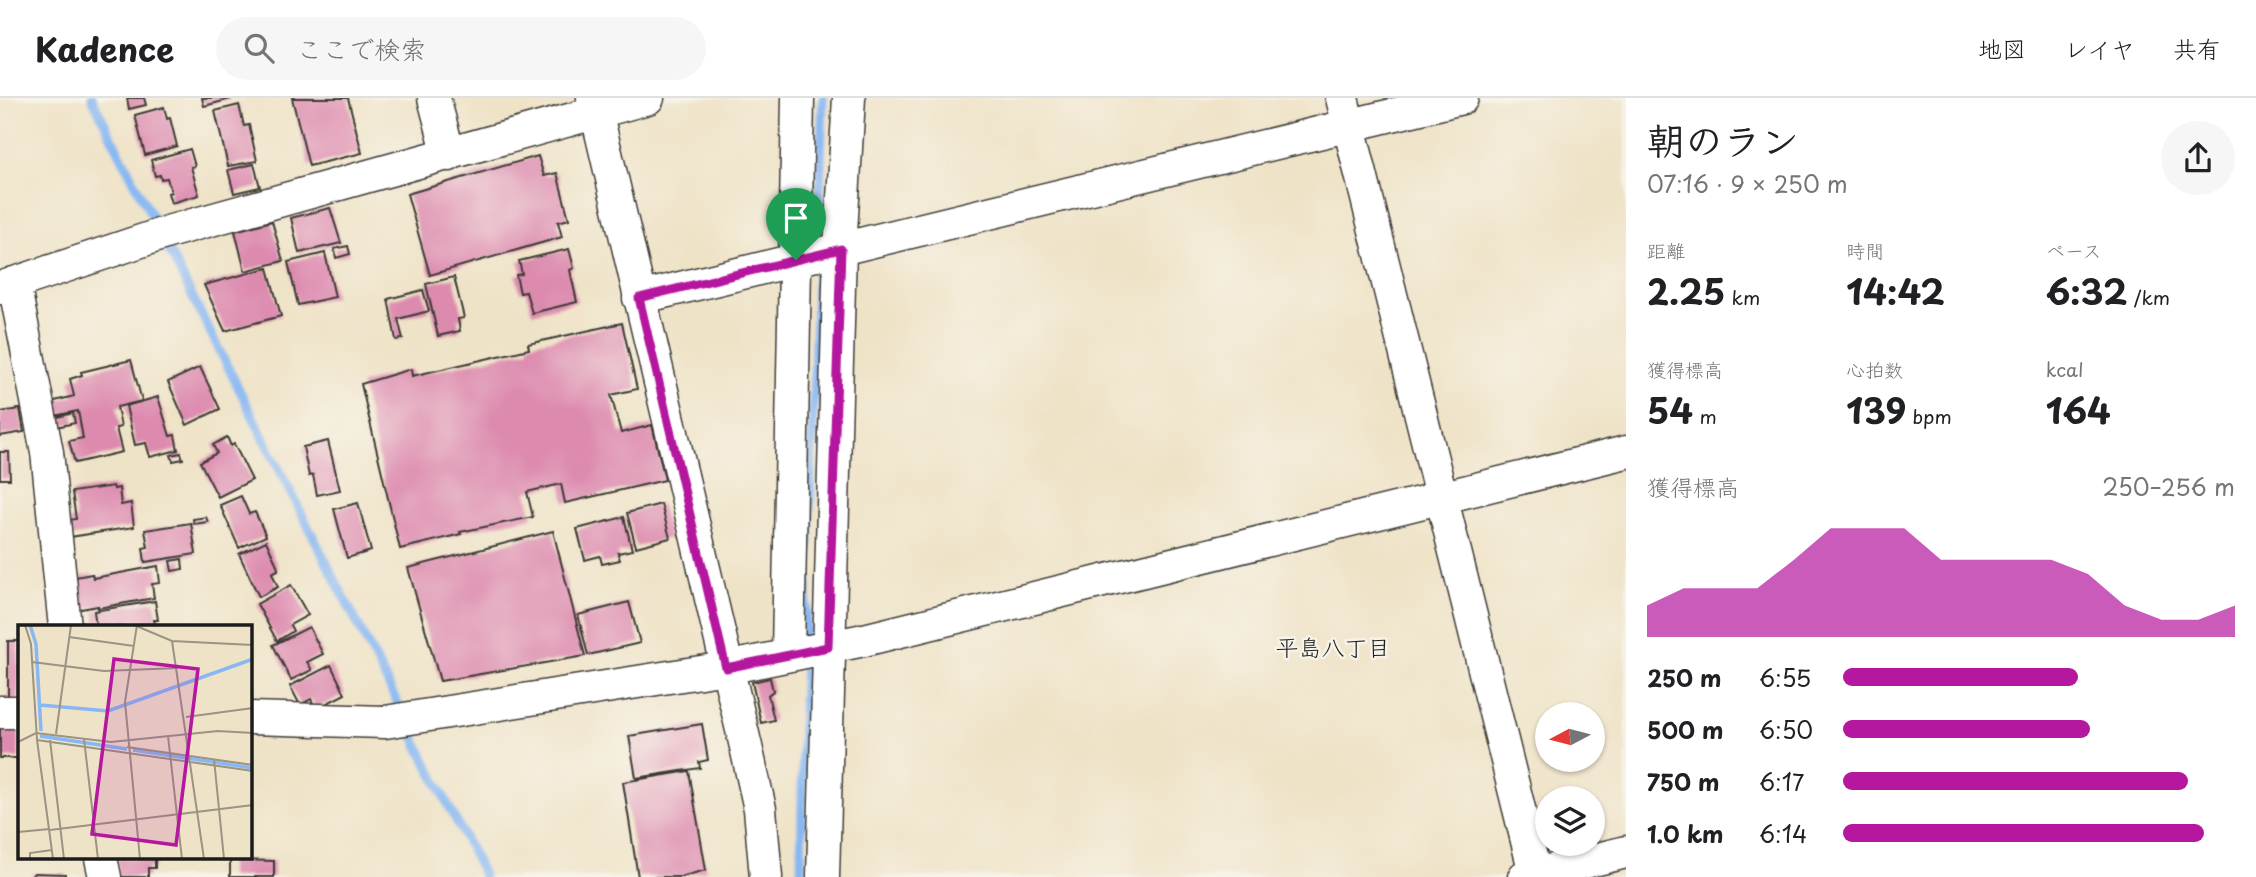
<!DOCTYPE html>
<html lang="ja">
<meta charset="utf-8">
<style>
body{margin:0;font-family:"Playpen Sans","Klee One",sans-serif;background:#f6f6f6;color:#202124;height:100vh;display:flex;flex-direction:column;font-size:26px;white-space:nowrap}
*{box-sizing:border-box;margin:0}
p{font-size:23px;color:#757577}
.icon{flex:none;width:38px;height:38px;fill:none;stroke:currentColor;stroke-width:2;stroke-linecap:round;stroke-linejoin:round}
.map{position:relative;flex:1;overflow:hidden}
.details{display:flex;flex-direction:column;background:#fff;width:630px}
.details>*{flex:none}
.needle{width:46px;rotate:263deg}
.controls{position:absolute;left:1535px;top:604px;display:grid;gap:14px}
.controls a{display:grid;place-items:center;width:70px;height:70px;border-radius:50%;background:#fff;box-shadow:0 2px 5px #0004;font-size:35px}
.pin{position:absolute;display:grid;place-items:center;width:60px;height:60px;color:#fff;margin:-72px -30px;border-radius:50% 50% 50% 0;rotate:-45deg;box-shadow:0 0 7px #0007}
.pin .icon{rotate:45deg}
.round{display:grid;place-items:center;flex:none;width:74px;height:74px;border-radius:37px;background:#f6f6f6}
.overview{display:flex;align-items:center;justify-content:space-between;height:119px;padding:0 21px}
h1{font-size:38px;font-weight:700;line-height:52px}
.stats{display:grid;grid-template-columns:repeat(3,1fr);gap:10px;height:119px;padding:7px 21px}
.stats div{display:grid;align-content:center}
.stats b{font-size:35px;font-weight:700}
.stats small{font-size:19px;font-weight:400}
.stats p{font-size:19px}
.chart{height:196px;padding:14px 21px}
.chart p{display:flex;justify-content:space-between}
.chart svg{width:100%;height:126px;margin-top:7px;fill:#b5179e;opacity:.7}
ul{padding:0 21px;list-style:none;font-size:23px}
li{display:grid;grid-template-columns:112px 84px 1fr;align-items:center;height:52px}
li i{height:18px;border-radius:9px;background:#b5179e}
header{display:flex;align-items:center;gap:42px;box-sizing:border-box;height:98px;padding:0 35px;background:#fff;border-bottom:2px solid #e0e0e0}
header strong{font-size:33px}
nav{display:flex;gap:38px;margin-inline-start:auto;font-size:24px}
.search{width:490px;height:63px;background:#f6f6f6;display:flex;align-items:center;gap:18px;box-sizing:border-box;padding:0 24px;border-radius:38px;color:#757577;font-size:26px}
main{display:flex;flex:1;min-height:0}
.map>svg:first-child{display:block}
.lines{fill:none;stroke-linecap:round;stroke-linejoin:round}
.stream{stroke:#87b8f3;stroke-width:9}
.building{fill:#dd8aaf}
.minor-casing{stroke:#3c3a36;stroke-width:35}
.minor{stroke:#fff;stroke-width:32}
.route-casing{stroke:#fff;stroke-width:14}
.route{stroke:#b5179e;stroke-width:9}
.labels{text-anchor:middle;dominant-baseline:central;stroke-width:5;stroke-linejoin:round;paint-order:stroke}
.neighbourhood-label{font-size:23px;fill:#1c1c1c;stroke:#f7f3e8}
.inset-river{fill:none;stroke:#87b8f3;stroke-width:3.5}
.inset-road{fill:none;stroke:#9b9383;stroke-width:2}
.view{fill:#b5179e;fill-opacity:0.15;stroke:#b5179e;stroke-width:3.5}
.inset-edge{fill:none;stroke:#1c1c1c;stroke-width:3.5}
</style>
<header>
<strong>Kadence</strong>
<div class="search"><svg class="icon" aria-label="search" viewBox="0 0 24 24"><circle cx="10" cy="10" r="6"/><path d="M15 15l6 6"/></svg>ここで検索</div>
<nav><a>地図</a><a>レイヤ</a><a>共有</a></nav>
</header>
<main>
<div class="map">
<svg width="1626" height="779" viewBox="0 0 1626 779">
<rect width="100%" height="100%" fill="#f7f3e8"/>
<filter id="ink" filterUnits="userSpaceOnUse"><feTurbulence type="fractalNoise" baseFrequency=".0143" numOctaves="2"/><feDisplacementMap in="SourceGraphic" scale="14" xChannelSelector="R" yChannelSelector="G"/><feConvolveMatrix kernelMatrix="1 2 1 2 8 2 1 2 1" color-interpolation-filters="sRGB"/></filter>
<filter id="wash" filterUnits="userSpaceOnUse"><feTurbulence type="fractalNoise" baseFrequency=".00686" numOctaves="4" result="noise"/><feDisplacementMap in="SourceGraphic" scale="28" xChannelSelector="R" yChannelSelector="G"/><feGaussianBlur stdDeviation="1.57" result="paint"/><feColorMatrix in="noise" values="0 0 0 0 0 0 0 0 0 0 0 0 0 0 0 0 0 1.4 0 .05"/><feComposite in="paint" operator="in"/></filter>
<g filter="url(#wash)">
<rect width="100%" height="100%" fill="#efe3c7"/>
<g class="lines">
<path class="stream" d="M92,0L402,614
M408,627L482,774L483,779
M801,779L803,626L823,0"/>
</g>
<g id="blocks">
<path class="building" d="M127,0H144L146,7L129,11Z
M202,0H231V1L204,8Z
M292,0H348L362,55L309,68Z
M239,7L244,28L249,27L257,63L228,68L215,13Z
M164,9L167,21L170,20L177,48L145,57L135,17Z
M190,51L195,68L191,69L199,97L171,105L168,95L171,94L167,80L161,81L160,77L155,78L151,62Z
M538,58L544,78L557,75L569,121L558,124L562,139L430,177L407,96Z
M254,66L260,89L234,95L228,72Z
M330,110L341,145L299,155L291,120Z
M272,123L283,163L245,173L235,133Z
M348,148L350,156L336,160L334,151Z
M569,151L574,170L570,172L577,204L532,215L526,194L520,195L516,177L522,176L519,163Z
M325,155L335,199L298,207L288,164Z
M268,170L281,218L225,233L204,187Z
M454,179L464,220L458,221L460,233L438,238L426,186Z
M423,192L429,213L398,221L403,241L396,242L388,201Z
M622,225L637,291L611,297L621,335L652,327L665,382L565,405L561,386L527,394L533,419L460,434L461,436L400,451L361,286L411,271L412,278L529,251L528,246Z
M131,262L142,303L117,309L121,329L116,330L122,354L75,365L69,343L83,340L78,313L54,318L51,304L74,298L70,281L82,277L81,274Z
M200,269L220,311L187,327L168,284Z
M158,299L170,338L175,337L178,352L150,359L146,345L135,347L126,308Z
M20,311L24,334L0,338V314Z
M73,315L75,325L56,329L54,320Z
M227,339L231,348L234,346L252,382L218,399L200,364L217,355L213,347Z
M328,343L340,392L317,397L313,377L309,378L303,349Z
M0,354H9L10,381H0Z
M181,355L183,361L173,363L171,357Z
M113,388L114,391L119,390L121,407L131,405L134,429L70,439L68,422L76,421L72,394Z
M241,398L249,416L255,414L266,438L239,450L220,407Z
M358,405L371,453L347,460L334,411Z
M661,406L670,440L636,449L627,415Z
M206,419L208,424L194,426L193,421Z
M624,419L632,452L618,455L620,462L602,466L600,458L585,462L577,431Z
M191,425L196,456L145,464L143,450L148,449L145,432Z
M553,433L585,558L440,583L408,470Z
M266,443L277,467L278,472L272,475L278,489L259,499L239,456Z
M182,461L183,471L172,473L170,463Z
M158,468L160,485L152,486L154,500L98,510V508L75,512L70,480L92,476L93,480Z
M291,487L308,517L290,527L293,533L277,543L257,506Z
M155,503L158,522H154L156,529H96L94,513Z
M629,504L640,545L588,557L578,517Z
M309,529L323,556L307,564L312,572L291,582L273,547Z
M8,543H19V602H8Z
M331,567L345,596L316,611L311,601L300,607L290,588Z
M770,580L773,593L768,597L774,622L761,625L752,584Z
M702,626L708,662L699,664L700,670L636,680L629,638Z
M0,628L19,629V660H0Z
M689,673L706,772L680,779H638L623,684Z
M118,760H155V770H148V779H118Z
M230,762L274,763V779H230Z
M34,775L65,776V779H31Z"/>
</g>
</g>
<g filter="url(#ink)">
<use href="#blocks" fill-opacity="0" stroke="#3c3a36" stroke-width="2"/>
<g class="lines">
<g class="minor-casing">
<path id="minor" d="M434,0L449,57
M593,0L747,653L760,711L766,779
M1342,0L1536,779
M14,185L47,354L65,529
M0,190L171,133L648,0
M639,200L1462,0
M788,556L798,0
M0,614H19
M250,620L385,624L726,570L864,542L1626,354
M101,760L105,779
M823,779L840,151L849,0
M1524,779L1626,754"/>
</g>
<use href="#minor" class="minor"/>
</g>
</g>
<g class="lines" filter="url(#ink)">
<g class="route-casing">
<path id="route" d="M841,151L828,549L726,570L639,200Z"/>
</g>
<use href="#route" class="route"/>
</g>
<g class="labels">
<g class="neighbourhood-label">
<text x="1333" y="548">平島八丁目</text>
</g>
</g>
<g transform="translate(18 527)">
<rect width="234" height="234" fill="#efe3c7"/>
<path class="inset-river" d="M12,0L18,19L23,106M22,80L90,86L235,34M22,111L109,124M115,125L235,143"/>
<path class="inset-road" d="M7,0L13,19L19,115L35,234M116,0L154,16L235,20M119,0L107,77L122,234M51,12L116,21M154,16L186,234M14,37L86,46L160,43M168,92L235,83M38,109L53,0M150,111L164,234M66,114L80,234M19,115L235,146M32,115L46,234M0,117L18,108L93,117L200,106L235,108M109,122L235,140M196,134L206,234M32,205L235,180M0,207L32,204M12,234V228L34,225"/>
<path class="view" d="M96,34L180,44L158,220L74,209Z"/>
<rect width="234" height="234" class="inset-edge"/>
</g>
</svg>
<div class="controls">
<a><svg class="needle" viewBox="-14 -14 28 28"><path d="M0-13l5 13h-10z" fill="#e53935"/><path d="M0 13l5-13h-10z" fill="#757577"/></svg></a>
<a><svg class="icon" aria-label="layers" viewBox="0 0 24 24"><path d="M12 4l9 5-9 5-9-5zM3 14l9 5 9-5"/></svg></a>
</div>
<div class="pin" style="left:796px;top:162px;background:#1e9e55"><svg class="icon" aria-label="arrive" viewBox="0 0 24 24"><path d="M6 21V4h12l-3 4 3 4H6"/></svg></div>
</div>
<section class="details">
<div class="overview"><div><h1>朝のラン</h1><p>07:16 · 9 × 250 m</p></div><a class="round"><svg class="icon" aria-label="share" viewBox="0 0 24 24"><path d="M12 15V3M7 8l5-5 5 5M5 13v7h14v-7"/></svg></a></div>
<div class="stats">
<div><p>距離</p><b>2.25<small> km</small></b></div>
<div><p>時間</p><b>14:42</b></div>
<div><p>ペース</p><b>6:32<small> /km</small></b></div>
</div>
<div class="stats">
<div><p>獲得標高</p><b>54<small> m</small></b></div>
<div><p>心拍数</p><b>139<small> bpm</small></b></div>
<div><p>kcal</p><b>164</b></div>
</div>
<div class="chart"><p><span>獲得標高</span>250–256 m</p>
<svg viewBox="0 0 160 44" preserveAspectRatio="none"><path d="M0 44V33L10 27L20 27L30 27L40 17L50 6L60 6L70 6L80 17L90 17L100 17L110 17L120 22L130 33L140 38L150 38L160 33V44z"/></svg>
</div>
<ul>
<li><b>250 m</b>6:55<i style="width:60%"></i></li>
<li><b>500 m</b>6:50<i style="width:63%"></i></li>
<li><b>750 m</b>6:17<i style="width:88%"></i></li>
<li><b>1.0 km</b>6:14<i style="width:92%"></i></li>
</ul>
</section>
</main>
